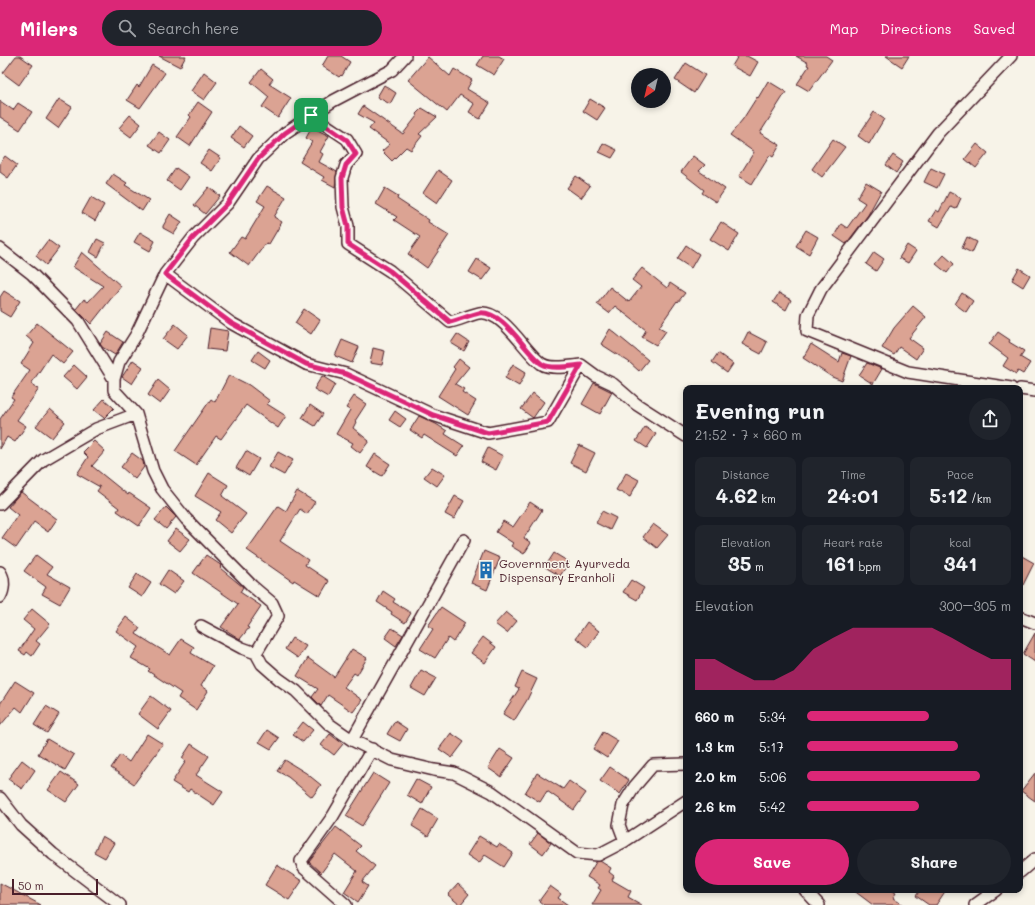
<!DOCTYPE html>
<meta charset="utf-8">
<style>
body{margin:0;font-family:Mali,sans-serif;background:#20242c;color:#f1f3f6;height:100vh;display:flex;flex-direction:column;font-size:15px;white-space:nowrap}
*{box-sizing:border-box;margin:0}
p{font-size:13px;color:#9ea1a6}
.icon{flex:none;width:22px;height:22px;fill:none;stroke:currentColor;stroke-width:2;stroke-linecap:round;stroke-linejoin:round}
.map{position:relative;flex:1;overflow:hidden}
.sheet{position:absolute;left:683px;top:329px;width:340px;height:508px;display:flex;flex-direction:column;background:#171b24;border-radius:8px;box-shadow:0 2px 6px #0003}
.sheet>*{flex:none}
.needle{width:26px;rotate:215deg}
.tools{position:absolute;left:631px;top:12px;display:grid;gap:8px}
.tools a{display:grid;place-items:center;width:40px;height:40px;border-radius:50%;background:#171b24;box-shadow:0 2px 6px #0003;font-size:20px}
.scale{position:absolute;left:12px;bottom:10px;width:86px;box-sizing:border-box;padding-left:4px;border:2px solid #4a1f2b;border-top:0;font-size:11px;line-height:14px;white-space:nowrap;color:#4a1f2b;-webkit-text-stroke:3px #f7f3e8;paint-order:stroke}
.pin{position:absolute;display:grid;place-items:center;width:34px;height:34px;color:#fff;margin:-17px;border-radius:8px;box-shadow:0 2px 6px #0006}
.round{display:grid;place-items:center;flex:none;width:42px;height:42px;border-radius:21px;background:#20242c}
.headline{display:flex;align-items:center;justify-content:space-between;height:68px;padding:0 12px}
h1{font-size:22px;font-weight:700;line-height:30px}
.stats{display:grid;grid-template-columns:repeat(3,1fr);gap:6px;height:68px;padding:4px 12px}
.stats div{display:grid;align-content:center;border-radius:8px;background:#20242c;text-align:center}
.stats b{font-size:20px;font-weight:700}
.stats small{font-size:11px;font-weight:400}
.stats p{font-size:11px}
.chart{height:112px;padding:8px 12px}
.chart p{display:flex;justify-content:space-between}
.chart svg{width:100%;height:72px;margin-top:4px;fill:#db2777;opacity:.7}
.primary-button{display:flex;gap:8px;margin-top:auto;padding:8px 12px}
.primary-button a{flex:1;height:46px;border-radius:24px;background:#db2777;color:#fff;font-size:16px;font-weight:700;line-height:46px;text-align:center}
.primary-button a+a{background:#20242c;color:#f1f3f6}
ul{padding:0 12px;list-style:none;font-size:13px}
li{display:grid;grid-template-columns:64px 48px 1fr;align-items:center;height:30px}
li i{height:10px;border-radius:5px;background:#db2777}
header{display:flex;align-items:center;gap:24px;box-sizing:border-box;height:56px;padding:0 20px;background:#db2777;color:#fff}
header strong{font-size:19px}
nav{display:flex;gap:22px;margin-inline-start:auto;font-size:14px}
.search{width:280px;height:36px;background:#20242c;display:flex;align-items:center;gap:10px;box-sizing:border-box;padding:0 14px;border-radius:22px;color:#9ea1a6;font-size:15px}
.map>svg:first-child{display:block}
.building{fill:#dba393;stroke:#4a1f2b}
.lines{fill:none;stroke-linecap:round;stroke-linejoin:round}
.minor-casing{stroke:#4a1f2b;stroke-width:14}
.minor{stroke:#f7f3e8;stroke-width:11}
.route-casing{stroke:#fff;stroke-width:8}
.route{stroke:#db2777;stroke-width:5}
.labels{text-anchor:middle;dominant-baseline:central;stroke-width:3;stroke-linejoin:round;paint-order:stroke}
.poi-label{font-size:12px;fill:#4a1f2b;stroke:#f7f3e8;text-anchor:start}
</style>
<header>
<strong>Milers</strong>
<div class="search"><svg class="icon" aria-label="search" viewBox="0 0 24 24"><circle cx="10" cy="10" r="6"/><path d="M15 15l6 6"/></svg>Search here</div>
<nav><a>Map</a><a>Directions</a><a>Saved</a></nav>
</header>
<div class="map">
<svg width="1035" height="849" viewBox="0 0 1035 849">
<rect width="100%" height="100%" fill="#f7f3e8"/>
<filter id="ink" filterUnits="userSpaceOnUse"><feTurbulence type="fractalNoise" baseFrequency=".025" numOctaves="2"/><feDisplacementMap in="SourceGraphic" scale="8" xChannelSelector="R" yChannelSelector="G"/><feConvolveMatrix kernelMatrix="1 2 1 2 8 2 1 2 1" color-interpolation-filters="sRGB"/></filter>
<g filter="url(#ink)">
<path class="building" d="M16,0H20L33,9L19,29L3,17Z
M159,0H186L180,11Z
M328,0H341L350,6L342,20L341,19L339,21L322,10Z
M483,0H499L504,3L494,19L477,9Z
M738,0H747L758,6L750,20L732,10Z
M796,0H826L832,4L809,35L797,28L809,10L807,9L808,7Z
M886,0H909L902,11Z
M428,1L450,20L454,13L472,24L467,33L490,47L480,63L469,56L474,48L460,39L447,56L408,24Z
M686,7L705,19L694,37L675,24Z
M152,9L165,17L140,52L127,44L137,29L139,31Z
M261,13L273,23L269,28L291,42L278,62L262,51L269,41L251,26Z
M204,16L217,26L204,44L191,35Z
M768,25L786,36L760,77L780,89L773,101L770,99L752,128L739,120L754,96L730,79L743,63L757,41L758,42Z
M384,29L396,37L390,48L377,41Z
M59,43L72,51L58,72L46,63Z
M590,43L605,52L597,64L583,55Z
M0,45L13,54L18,47L32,56L20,74L0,61Z
M198,46L212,56L190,90L177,81L191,61L189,59Z
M363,50L403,78L417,60L416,58L422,52L437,61L419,78L422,80L411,94L406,91L392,105L382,95L390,88L369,73L374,67L358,58Z
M874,56L884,63L869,88L858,80Z
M130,59L141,68L131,81L119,72Z
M239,70L252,80L244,91L231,82Z
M312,71L329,80L320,96L323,98L319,106L337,116L335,131L322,124L324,121L300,106L312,86L306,82Z
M159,76L170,84L161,97L149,89Z
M833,83L845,91L822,121L812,113Z
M603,87L617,94L612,102L599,96Z
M977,88L988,97L976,112L965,103Z
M209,94L221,102L212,115L200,107Z
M893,99L903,106L896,117L886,109Z
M5,100L17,109L8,122L0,116V107Z
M693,100L705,109L699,115L725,133L716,146L702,137L704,134L681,116Z
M176,112L189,121L180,134L167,125Z
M931,112L944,118L937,132L924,126Z
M438,114L452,124L437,147L423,137Z
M113,118L127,127L125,129L149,144L142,155L106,128Z
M576,120L590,130L581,142L567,132Z
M866,126L881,135L868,159L846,188L834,180L841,168L847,172L865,147L857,142Z
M267,130L286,141L274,161L282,166L269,188L266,187L249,210L230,196L241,181L245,183L265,150L257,145Z
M209,131L220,140L205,158L194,149Z
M385,132L398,140L397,143L429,164L428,166L449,179L427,212L408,198L420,181L394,164L397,161L376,148Z
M949,136L961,142L956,153L951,151L939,171L929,165L936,154L939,156Z
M91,141L104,149L95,165L82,157Z
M170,158L182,166L174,178L163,172V170Z
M721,166L739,178L729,195L710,183Z
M806,174L818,181L809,198L796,190Z
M140,176L155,185L150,195L134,186Z
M967,181L977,186L972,197L962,192Z
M97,183L105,187L98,201L90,196Z
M48,184L59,192L46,209L36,200Z
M686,189L699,198L691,212L677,203Z
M907,189L916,195L908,207L899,202Z
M82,196L121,230L91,268L76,253L84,243L88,246L103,230L73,211Z
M874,196L884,203L876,215L866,208Z
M944,199L954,208L947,217L936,208Z
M477,203L491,212L482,224L469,216Z
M642,212L667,232L670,227L685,237L678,246L677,245L659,271L666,275L656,289L642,281L646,274L615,250L609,257L597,248L610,231L629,246L641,231L632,224Z
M1019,212L1030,219L1023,231L1012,224Z
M4,235L20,245L10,261L0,255V241Z
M779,237L791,244L786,254L773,246Z
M962,237L973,245L966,256L955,248Z
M913,250L926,261L909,282L923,292L916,303L899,291L894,299L882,292L894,272Z
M304,253L320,264L311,278L295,267Z
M37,267L73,296L63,308L51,298L31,328L39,333L17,364L26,370L15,386L7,381L0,393V363L14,343L11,341L30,314L21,308L34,287L26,280Z
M175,268L188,279L177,293L163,283Z
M210,272L228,275L225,295L207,293Z
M610,273L648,304L639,315L629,306L601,288Z
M108,276L123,286L115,299L102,291L100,288Z
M748,276L767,286L761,298L742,288Z
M998,276L1010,284L1009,286L1024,295L1020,301L1030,307L1023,318L1018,315L1016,318L1003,310L1008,302L989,288Z
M457,278L469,286L464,295L451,287Z
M342,284L359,291L352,307L335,300Z
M811,288L839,306L842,297L851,300L842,325L832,321L803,302Z
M373,292L385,295L382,309L370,307Z
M258,295L270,304L265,312L252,304Z
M718,297L733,308L727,317L712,306Z
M459,303L469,311L455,328L464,333L462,336L476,345L468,359L438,340L455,313L453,311Z
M133,304L143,311L132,328L122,321Z
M867,307L882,313L873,328L859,319Z
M513,308L526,316L519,330L505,322Z
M74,309L87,321L77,333L63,321Z
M229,319L249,329L270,345L267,348L286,360L278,372L246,349L221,383L216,380L196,409L175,395L211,343L215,346Z
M322,320L335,328L328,341L314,333Z
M158,324L170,334L160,348L148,339Z
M594,327L612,336L600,358L582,348Z
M533,337L544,346L533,362L521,353Z
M354,340L366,348L355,365L356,366L353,372L369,385L360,397L351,390L353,387L336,378L350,354L346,352Z
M104,343L114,352L104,362L94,354Z
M310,349L323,358L315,370L302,362Z
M50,353L65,366L52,382L36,370Z
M395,355L406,363L400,371L389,364Z
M419,360L436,368L447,375L445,378L464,390L457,400L424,379L422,382L410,374Z
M645,371L656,378L647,392L636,385Z
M94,385L105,395L92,410L128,439L129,437L151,452L139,470L117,455L119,452L97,435L100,431L77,418L88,401L83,396Z
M579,389L595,397L586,415L570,407Z
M488,392L503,400L496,414L481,406Z
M246,395L259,403L249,420L236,412Z
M278,396L293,404L284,419L269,411Z
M132,397L143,405L144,411L135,423L121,411Z
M375,398L390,408L382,420L367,411Z
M432,411L445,419L437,430L424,421Z
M209,417L228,429L222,440L246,458L231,477L215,464L221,456L195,440Z
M626,417L639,424L630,441L616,434Z
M297,435L315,446L307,458L300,453L280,485L308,504L305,509L329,525L320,540L294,524L293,526L247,494L278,450L286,455Z
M21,436L57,463L48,476L34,466L16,492L2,482L18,459L8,451Z
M455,440L464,445L454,463L445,458Z
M530,446L542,454L524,482L531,487L524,498L511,490L513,487L496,476L503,465L513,471Z
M166,451L176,461L166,473L155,464Z
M602,455L616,462L610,474L596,467Z
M653,468L668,479L657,492L643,481Z
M176,473L190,483L180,495L167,485Z
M484,495L500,502L487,534L471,527Z
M554,497L569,506L560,520L545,511Z
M36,499L52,511L47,518L70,531L60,548L42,538L46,531L24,515Z
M206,499L222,510L220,512L243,531L240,536L261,550L247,571L249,572L240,583L221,571L238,548L193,517Z
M1020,499L1034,507L1020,535Z
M168,514L184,525L174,538L159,528Z
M137,518L151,527L142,541L128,532Z
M631,524L644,532L637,544L623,536Z
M383,535L395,543L393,546L411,557L405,567L391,558L392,556L377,546Z
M441,551L465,567L453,586L448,582L435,602L420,593L433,573L428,570Z
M32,553L50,568L36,585L40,588L32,600L27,596L25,599L19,595L34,573L23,564Z
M506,556L517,565L507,577L495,568Z
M126,561L140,572L136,578L170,599L181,583L194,591L191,597L213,610L201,630L208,635L196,654L178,642L181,637L148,615L150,613L131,602L138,591L116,575Z
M587,566L599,575L588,591L576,582Z
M392,572L403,579L396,590L385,582Z
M1035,577V606L1023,598Z
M483,581L496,591L485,607L471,597Z
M292,582L306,590L298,602L285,593Z
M352,593L367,602L357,619L354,617L344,631L362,644L353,656L328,639L321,650L312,641L318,633L297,620L308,602L334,621Z
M421,614L436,622L425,640L411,632Z
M522,616L537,623L527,644L514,665L503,658L519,633L515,631Z
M15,625L34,637L22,656L16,651L0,670V648Z
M151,640L171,655L158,673L138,658Z
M46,650L59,658L47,677L34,669Z
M395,665L407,673L400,685L387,678Z
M303,666L313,674L303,686L293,679Z
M267,674L279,682L271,693L259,686Z
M603,676L618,685L607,702L593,693Z
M451,677L464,686L452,702L439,693Z
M147,678L163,688L134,728L111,712L120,699L129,706Z
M330,678L343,688L334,699L321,689Z
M47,683L74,699L65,714L38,698Z
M191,688L209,700L196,719L223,736L214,749L190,733L188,736L172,726L186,705L182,702Z
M500,693L514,702L501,721L488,712Z
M22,704L35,714L22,733L8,723Z
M285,704L306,717L321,729L312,741L288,721L277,715Z
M610,711L629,724L620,738L600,725Z
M61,716L79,728L66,746L48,734Z
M373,717L389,727L362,770L346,760Z
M537,717L563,733L569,725L586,737L574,754L547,735L540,746L525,737Z
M1035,717V745L1021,735Z
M416,723L431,731L422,748L407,739Z
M422,753L438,763L428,780L412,770Z
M336,771L361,790L356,795L375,810L362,826L368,830L358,846L344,836L357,815L335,798L321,817L309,806Z
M538,777L551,787L543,798L530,788Z
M102,780L114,787L105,802L94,796Z
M479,780L497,791L499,788L513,797L504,811L485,799L479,807L467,799Z
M600,805L611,812L609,816L614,820L612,824L631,835L628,841L642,849H592L601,834L598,832L600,829L587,821L596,806Z
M277,809L302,825L289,844L265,829Z
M0,827L41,849H0Z
M458,828L469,838L460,849L448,839Z
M550,830L561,838L558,842L568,849H544L539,845Z
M853,834H891L896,837L893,842L903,849H873Z
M920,834H946L936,849H929L916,840Z"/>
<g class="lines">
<g class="minor-casing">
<path id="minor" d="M311,59L347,83L356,98L346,109L342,122L343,151L348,170V188L390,215L450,266C459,264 470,259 479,257C504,254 525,297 542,308C551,314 571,310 581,309L596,320L613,328L636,348L686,380
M0,193L32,218L78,265L114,323
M165,218L231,267L306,308L346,318L433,359L488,377L548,366L581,309
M1011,332L908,316L807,275L808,259L821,233L938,77L1011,0
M1020,333L1035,335
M136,358L153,415L162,433L186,463L252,530L272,547L278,560L256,597L262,608L279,623L296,635L329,668L352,684L392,704L434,714L454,717L492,736L577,797L598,799L625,785L686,745
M0,448L43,404L96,373L136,358L114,334V323L119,306L136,279L165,218L193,182L228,147L258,103L285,77L333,45L392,14L405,0
M0,516C5,523 4,534 0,541
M1020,561L1035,567
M201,570L242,592L256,597
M352,684L464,484
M0,742L21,769L53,798L120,849
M625,785L619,769L623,749L635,730L653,709L686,708
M1020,816L1035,803
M805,834L819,849
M346,849L304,812L301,805L333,760L372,693
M975,849L996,834"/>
</g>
<use href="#minor" class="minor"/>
</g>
</g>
<g class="lines" filter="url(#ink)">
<g class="route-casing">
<path id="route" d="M311,59L347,84L356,98L346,109L342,122L343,151L348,170V188L390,215L450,266C459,264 470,259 479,257C504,254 525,297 542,308C551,314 571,310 581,309L548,366L488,377L433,359L346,318L306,308L231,267L165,218L193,182L228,147L258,103L285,77Z"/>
</g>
<use href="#route" class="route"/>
</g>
<defs>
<g id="building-bare" transform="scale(1.38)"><path d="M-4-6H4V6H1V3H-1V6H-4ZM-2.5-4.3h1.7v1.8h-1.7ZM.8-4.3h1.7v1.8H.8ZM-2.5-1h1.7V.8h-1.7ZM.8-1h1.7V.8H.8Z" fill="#1f6fb2" stroke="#f7f3e8" stroke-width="2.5" paint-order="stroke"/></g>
</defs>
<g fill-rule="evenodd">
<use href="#building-bare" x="486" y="514"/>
</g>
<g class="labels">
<g class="poi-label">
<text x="499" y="507">Government Ayurveda<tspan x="499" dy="14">Dispensary Eranholi</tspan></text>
</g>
</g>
</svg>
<div class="tools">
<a><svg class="needle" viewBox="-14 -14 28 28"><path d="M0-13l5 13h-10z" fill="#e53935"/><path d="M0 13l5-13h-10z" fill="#9ea1a6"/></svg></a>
</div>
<div class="scale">50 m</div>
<div class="pin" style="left:311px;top:59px;background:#1e9e55"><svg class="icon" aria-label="arrive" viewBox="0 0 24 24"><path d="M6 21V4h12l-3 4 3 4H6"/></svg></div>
<section class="sheet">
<div class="headline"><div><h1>Evening run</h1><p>21:52 · 7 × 660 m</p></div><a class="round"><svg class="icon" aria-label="share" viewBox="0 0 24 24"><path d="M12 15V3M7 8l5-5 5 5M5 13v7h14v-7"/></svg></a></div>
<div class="stats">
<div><p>Distance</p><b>4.62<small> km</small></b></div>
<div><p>Time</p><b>24:01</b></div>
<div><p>Pace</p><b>5:12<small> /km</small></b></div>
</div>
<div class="stats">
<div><p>Elevation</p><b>35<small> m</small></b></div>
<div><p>Heart rate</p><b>161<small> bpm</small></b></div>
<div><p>kcal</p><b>341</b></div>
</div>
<div class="chart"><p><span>Elevation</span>300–305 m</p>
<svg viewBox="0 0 160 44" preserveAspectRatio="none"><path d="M0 44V25L10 25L20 32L30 38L40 38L50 32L60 19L70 12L80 6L90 6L100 6L110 6L120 6L130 12L140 19L150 25L160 25V44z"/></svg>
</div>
<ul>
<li><b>660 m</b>5:34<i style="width:60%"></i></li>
<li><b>1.3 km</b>5:17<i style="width:74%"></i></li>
<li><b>2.0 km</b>5:06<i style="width:85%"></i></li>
<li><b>2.6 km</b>5:42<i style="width:55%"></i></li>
</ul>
<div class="primary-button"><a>Save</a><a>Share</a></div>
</section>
</div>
